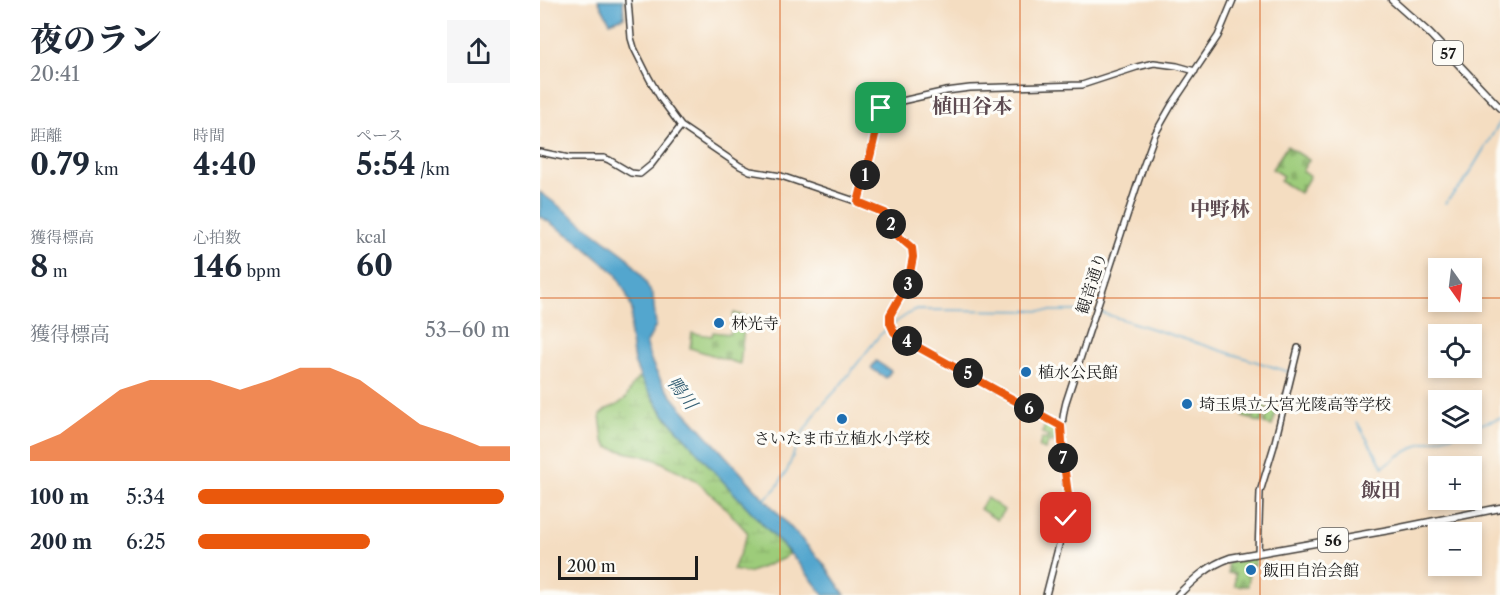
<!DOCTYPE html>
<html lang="ja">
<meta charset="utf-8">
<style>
body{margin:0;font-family:"Libre Caslon Text","Noto Serif JP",serif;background:#f6f6f7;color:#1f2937;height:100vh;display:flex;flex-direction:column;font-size:22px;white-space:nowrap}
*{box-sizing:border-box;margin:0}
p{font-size:20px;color:#747a83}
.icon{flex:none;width:33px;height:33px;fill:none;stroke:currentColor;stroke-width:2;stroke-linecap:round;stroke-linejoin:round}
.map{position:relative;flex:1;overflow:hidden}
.sheet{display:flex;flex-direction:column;background:#fff;width:540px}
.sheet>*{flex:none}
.needle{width:39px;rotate:166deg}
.fabs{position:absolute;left:888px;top:258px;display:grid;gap:12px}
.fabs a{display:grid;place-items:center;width:54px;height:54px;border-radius:0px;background:#fff;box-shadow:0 3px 9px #0003;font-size:30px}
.scale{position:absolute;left:18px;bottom:15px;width:140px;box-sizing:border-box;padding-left:6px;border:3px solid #1c1c1c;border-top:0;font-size:16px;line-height:21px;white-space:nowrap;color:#1c1c1c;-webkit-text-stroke:4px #fdfcf7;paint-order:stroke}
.pin{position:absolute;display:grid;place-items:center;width:51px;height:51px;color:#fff;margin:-26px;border-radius:12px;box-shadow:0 3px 9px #0006}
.km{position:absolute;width:30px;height:30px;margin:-15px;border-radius:50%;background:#222;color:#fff;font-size:16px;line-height:30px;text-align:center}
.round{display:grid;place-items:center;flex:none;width:63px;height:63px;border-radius:0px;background:#f6f6f7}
.overview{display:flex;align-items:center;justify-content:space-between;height:102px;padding:0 30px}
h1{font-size:33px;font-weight:800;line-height:45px}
.stats{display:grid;grid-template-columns:repeat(3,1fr);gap:9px;height:102px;padding:6px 30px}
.stats div{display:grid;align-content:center}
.stats b{font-size:30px;font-weight:800}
.stats small{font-size:16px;font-weight:400}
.stats p{font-size:16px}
.chart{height:168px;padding:12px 30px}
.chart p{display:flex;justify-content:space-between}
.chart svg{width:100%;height:108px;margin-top:6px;fill:#ea580c;opacity:.7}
ul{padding:0 30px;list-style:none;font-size:20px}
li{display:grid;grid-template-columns:96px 72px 1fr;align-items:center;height:45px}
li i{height:15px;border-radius:8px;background:#ea580c}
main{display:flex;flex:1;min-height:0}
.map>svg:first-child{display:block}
.wetland{fill:url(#wetland-marsh);stroke:#5c744b;stroke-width:1.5}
.cemetery{fill:url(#cemetery-stones);stroke:#5c744b;stroke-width:1.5}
.pitch{fill:#9dcc7a;stroke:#5c744b;stroke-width:1.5}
.water{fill:#52a6ce;stroke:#376175;stroke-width:1.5}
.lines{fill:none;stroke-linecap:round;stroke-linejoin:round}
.stream{stroke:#52a6ce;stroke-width:1.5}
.secondary-casing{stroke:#3c3935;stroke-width:8}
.primary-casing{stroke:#3c3935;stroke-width:9}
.secondary{stroke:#fff;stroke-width:5}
.primary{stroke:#fff;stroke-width:6}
.route-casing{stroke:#fff;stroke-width:12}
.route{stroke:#ea580c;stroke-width:8}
.grid{fill:none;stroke:#d4530e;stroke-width:1.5;stroke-opacity:0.55}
.poi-dot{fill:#1f6fb2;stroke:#fdfcf7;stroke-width:2}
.labels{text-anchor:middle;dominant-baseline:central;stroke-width:6;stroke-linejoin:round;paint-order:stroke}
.shield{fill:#fdfcf7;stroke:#605f5e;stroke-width:1.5}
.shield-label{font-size:15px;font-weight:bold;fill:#1c1c1c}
.street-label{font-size:16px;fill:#1c1c1c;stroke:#fdfcf7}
.poi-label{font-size:16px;fill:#1c1c1c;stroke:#fdfcf7;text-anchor:start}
.water-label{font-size:18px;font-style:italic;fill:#376175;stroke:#fdfcf7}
.quarter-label{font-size:20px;font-weight:bold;fill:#5d4a51;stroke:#fdfcf7}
</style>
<main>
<section class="sheet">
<div class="overview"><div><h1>夜のラン</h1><p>20:41</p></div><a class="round"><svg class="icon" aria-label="share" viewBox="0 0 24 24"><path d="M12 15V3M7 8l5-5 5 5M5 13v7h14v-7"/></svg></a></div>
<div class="stats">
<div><p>距離</p><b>0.79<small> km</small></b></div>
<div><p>時間</p><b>4:40</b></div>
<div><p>ペース</p><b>5:54<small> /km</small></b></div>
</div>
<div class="stats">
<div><p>獲得標高</p><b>8<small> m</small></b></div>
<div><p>心拍数</p><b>146<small> bpm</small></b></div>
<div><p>kcal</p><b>60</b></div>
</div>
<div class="chart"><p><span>獲得標高</span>53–60 m</p>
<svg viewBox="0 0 160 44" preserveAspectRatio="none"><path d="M0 44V38L10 33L20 24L30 15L40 11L50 11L60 11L70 15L80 11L90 6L100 6L110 11L120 20L130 29L140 33L150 38L160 38V44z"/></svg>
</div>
<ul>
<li><b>100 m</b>5:34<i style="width:98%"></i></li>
<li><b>200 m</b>6:25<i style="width:55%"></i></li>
</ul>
</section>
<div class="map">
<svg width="960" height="595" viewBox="0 0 960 595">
<defs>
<pattern id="wetland-marsh" width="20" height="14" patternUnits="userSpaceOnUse" patternTransform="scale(1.5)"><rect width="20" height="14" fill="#9dcc7a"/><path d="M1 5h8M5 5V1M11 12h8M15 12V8" fill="none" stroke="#87af69"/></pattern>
<pattern id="cemetery-stones" width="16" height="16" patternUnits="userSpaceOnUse" patternTransform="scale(1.5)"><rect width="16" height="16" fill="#9dcc7a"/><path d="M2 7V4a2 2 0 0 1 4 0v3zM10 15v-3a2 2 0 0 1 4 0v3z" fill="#87af69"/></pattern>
</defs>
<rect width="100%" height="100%" fill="#fdfcf7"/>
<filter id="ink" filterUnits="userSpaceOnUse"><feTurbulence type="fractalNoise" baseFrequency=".0167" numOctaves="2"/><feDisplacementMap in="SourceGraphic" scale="12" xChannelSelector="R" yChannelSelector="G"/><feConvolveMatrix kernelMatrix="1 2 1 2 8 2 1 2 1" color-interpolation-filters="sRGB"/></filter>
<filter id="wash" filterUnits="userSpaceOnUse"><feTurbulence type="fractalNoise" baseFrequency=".008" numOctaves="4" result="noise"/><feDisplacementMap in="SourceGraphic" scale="24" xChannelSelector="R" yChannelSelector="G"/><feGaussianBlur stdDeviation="1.35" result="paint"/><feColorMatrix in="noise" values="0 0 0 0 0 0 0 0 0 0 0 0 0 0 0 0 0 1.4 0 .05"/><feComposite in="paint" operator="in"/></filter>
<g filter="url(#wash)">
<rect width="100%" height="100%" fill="#f4ddc1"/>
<path class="wetland" d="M102,374C112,399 120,414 141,432L222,517L249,554L242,559L208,573L193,570L208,533L181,503L154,479L119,461L101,455L89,453L68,447L63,440L60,415L67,409L77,405L86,398L93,384Z"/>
<path class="cemetery" d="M747,146L769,160L762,171L770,176L760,193L740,181L743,176L732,169Z
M194,313L207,317L203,336L200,364L150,348L152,333L172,336L173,332L190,334Z
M507,421C517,426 518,430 518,441L509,442L505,450L499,447L502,438L506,440L508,436L502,433Z
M714,557L715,558V565H707L706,575L709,576L708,586H695V574L688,573V562Z"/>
<path class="pitch" d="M708,401L716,403L711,419L703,417Z
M718,404L726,406L721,423L713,420Z
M729,407L737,410L732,426L724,424Z
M447,498L464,510L457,520L440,509Z"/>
<path class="water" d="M58,0H83L84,17L70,22Z
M0,192L86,256L101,274L113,296L116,325L106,345C113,370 123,386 140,406L283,563L305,595H284L255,559L178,476L123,413L102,381L94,362L90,334L92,310L86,293L76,274L36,240L0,216Z
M336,361L351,371L346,378L331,368Z"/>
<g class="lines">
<path class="stream" d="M905,203L924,182L960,122
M559,312L749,372
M353,324L374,310L554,311
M817,422L843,467L858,456L881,444L917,434
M932,427L960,418
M225,499L236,488L247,471L260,437L278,410L298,388L339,336L349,327"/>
</g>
</g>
<g filter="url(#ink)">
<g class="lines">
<g class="secondary-casing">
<path id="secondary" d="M88,0L91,38L94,48L109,78L121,99L141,126L200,166L210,171L241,176L318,202L340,210L349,217L353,231L372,248L373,257L368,283L350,315V323L354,332L358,336L521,426
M0,152L29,158H64L69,160L91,173L100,174L111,165L141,126
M318,202L331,153L339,111L344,105L406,91L430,88L542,85L597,67L614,63L637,66L655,71
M718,553L720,492L734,446L758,348
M506,595L528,510C529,499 527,488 525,477C522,450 519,429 526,402L603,167L615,134L631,106L678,36L693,0"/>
</g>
<g class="primary-casing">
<path id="primary" d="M852,0L889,33L960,108
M638,595C653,580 669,565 690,558L855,529L960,508"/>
</g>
<use href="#secondary" class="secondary"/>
<use href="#primary" class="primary"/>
</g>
</g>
<g class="lines" filter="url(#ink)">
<g class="route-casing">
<path id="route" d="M341,108L331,153L318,202L345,213L351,222L352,231L372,248L373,257L368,283L350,315V323L354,332L358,336L521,426L523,457L529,502L526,518"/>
</g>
<use href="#route" class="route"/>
</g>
<path class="grid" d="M240,0V595M480,0V595M720,0V595M0,298H898M932,298H960"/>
<g class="poi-dot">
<circle cx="179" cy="323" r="6"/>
<circle cx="486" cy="372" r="6"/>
<circle cx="647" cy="404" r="6"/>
<circle cx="302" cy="419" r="6"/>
<circle cx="711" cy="570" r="6"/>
</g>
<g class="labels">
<g class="shield">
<rect x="893" y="41" width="30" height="24" rx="4.5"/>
<rect x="778" y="528" width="30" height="24" rx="4.5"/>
</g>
<g class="shield-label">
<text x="908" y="53">57</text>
<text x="793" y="540">56</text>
</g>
<g class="street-label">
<text transform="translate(551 283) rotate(-72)">観音通り</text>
</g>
<g class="poi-label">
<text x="191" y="323">林光寺</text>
<text x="498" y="372">植水公民館</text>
<text x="659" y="404">埼玉県立大宮光陵高等学校</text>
<text x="302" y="438" text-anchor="middle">さいたま市立植水小学校</text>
<text x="723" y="570">飯田自治会館</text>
</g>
<g class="water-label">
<text transform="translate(142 393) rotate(53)">鴨川</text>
</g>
<g class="quarter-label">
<text x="432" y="106">植田谷本</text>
<text x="680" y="209">中野林</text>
<text x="841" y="490">飯田</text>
</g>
</g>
</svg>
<div class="fabs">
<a><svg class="needle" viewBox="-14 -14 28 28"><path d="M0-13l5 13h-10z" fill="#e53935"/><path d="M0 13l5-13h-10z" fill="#747a83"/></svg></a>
<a><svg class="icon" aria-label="locate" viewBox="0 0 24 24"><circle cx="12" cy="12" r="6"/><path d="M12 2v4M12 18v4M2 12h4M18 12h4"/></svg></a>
<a><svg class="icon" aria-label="layers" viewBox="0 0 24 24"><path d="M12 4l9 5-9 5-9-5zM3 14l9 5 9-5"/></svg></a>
<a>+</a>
<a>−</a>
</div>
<div class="scale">200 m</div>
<div class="pin" style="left:341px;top:108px;background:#1e9e55"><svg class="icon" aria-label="arrive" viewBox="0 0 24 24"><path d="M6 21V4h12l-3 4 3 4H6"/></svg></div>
<div class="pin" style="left:526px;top:518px;background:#d93025"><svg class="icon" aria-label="check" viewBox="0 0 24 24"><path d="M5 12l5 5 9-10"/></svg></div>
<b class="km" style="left:325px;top:175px">1</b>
<b class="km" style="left:351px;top:224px">2</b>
<b class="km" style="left:368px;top:284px">3</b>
<b class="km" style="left:367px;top:341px">4</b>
<b class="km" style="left:428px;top:373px">5</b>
<b class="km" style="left:489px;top:408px">6</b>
<b class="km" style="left:523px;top:458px">7</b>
</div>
</main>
